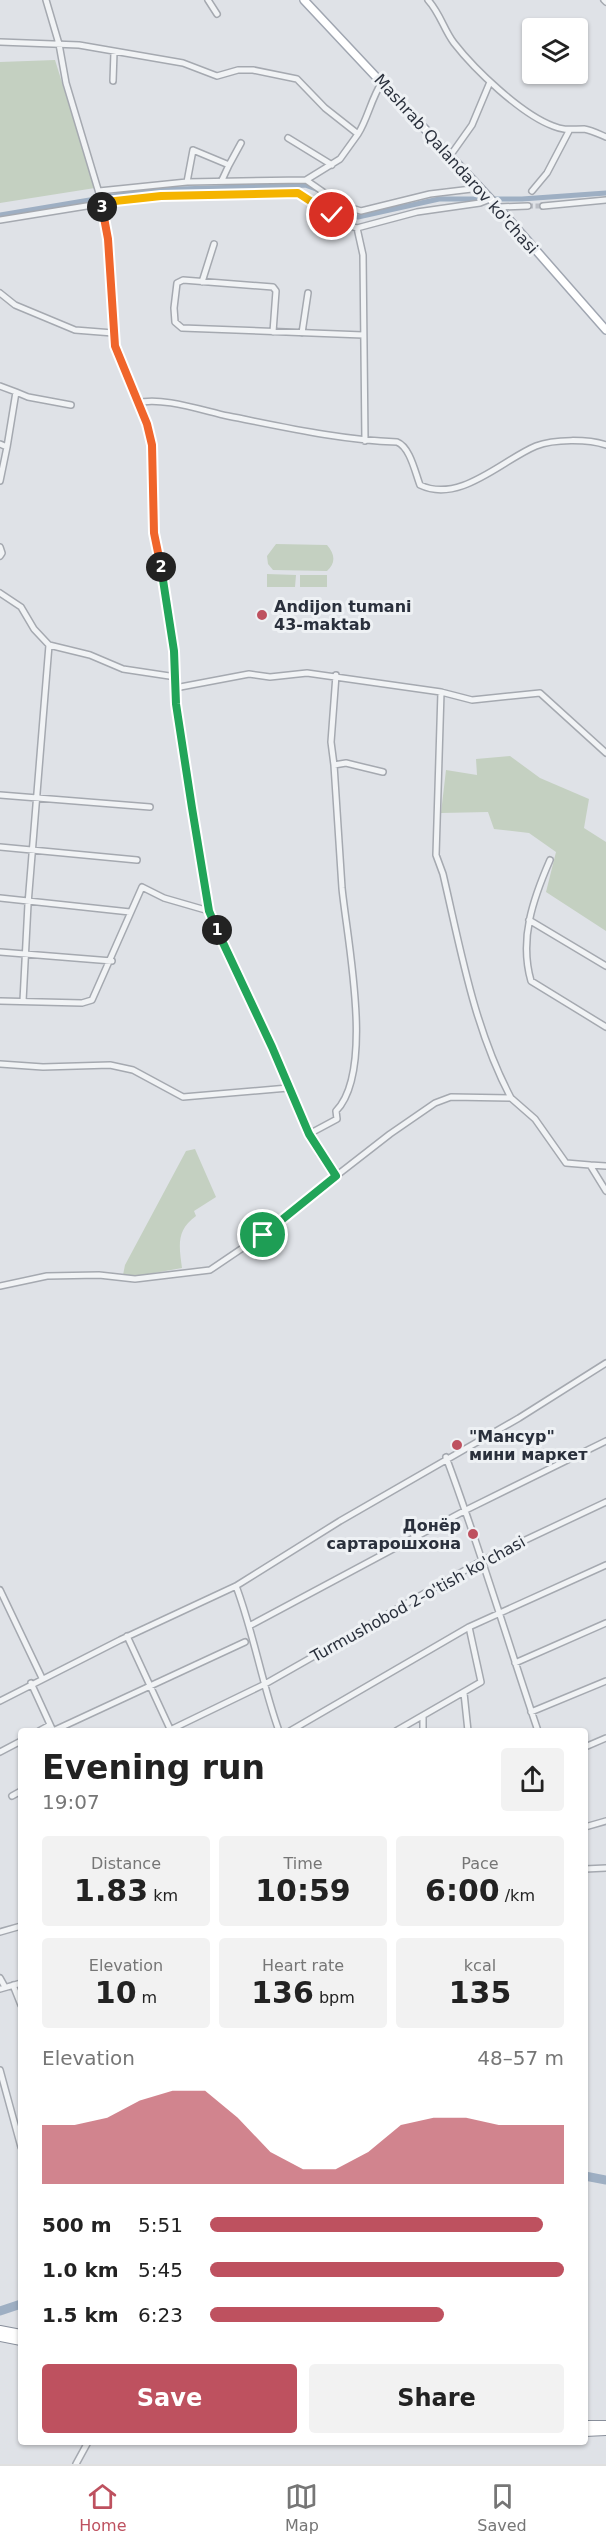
<!DOCTYPE html>
<meta charset="utf-8">
<style>
body{margin:0;font-family:"DejaVu Sans",sans-serif;background:#f2f2f2;color:#222;height:100vh;display:flex;flex-direction:column;font-size:22px;white-space:nowrap}
*{box-sizing:border-box;margin:0}
p{font-size:20px;color:#767676}
.icon{flex:none;width:33px;height:33px;fill:none;stroke:currentColor;stroke-width:2;stroke-linecap:round;stroke-linejoin:round}
.map{position:relative;flex:1;overflow:hidden}
.panel{position:absolute;left:18px;top:1728px;width:570px;height:717px;display:flex;flex-direction:column;background:#fff;border-radius:6px;box-shadow:0 2px 4px #0004}
.panel>*{flex:none}
.fabs{position:absolute;left:522px;top:18px;display:grid;gap:12px}
.fabs a{display:grid;place-items:center;width:66px;height:66px;border-radius:6px;background:#fff;box-shadow:0 2px 4px #0004;font-size:30px}
.pin{position:absolute;display:grid;place-items:center;width:51px;height:51px;color:#fff;margin:-26px;border:3px solid #fff;border-radius:50%;box-shadow:0 2px 6px #0007}
.km{position:absolute;width:30px;height:30px;margin:-15px;border-radius:50%;background:#222;color:#fff;font-size:16px;line-height:30px;text-align:center}
.round{display:grid;place-items:center;flex:none;width:63px;height:63px;border-radius:6px;background:#f2f2f2}
.head{display:flex;align-items:center;justify-content:space-between;height:102px;padding:0 24px}
h1{font-size:33px;font-weight:700;line-height:45px}
.stats{display:grid;grid-template-columns:repeat(3,1fr);gap:9px;height:102px;padding:6px 24px}
.stats div{display:grid;align-content:center;border-radius:6px;background:#f2f2f2;text-align:center}
.stats b{font-size:30px;font-weight:700}
.stats small{font-size:16px;font-weight:400}
.stats p{font-size:16px}
.chart{height:168px;padding:12px 24px}
.chart p{display:flex;justify-content:space-between}
.chart svg{width:100%;height:108px;margin-top:6px;fill:#be515f;opacity:.7}
.primary-button{display:flex;gap:12px;margin-top:auto;padding:12px 24px}
.primary-button a{flex:1;height:69px;border-radius:6px;background:#be515f;color:#fff;font-size:24px;font-weight:700;line-height:69px;text-align:center}
.primary-button a+a{background:#f2f2f2;color:#222}
ul{padding:0 24px;list-style:none;font-size:20px}
li{display:grid;grid-template-columns:96px 72px 1fr;align-items:center;height:45px}
li i{height:15px;border-radius:8px;background:#be515f}
.menu{display:flex;justify-content:space-around;align-items:center;height:84px;border-top:2px solid #e0e0e0;background:#fff;font-size:16px;color:#767676}
.menu a{display:grid;justify-items:center;gap:3px}
.menu .current{color:#be515f}
.map>svg:first-child{display:block}
.green{fill:#c4d0c1}
.lines{fill:none;stroke-linecap:round;stroke-linejoin:round}
.canal{stroke:#9eafc3;stroke-width:5}
.river{stroke:#9eafc3;stroke-width:9}
.minor-tunnel{stroke:#bbbec5;stroke-width:5;stroke-dasharray:5 2.5;stroke-linecap:butt}
.minor-casing{stroke:#a5a9b0;stroke-width:8}
.major-casing{stroke:#a0a6b1;stroke-width:10}
.highway-casing{stroke:#888f9b;stroke-width:10}
.minor{stroke:#f1f3f5;stroke-width:5}
.major{stroke:#fff;stroke-width:7}
.highway{stroke:#fff;stroke-width:8}
.split-1-casing{stroke:#fff;stroke-width:12}
.split-2-casing{stroke:#fff;stroke-width:12}
.split-3-casing{stroke:#fff;stroke-width:12}
.split-4-casing{stroke:#fff;stroke-width:12}
.split-1{stroke:#22a559;stroke-width:8}
.split-2{stroke:#22a559;stroke-width:8}
.split-3{stroke:#f0652b;stroke-width:8}
.split-4{stroke:#f5b400;stroke-width:8}
.poi-dot{fill:#be515f;stroke:#eef1f4;stroke-width:2}
.labels{text-anchor:middle;dominant-baseline:central;stroke-width:6;stroke-linejoin:round;paint-order:stroke}
.street-label{font-size:16px;fill:#2a303c;stroke:#eef1f4}
.poi-label{font-size:16px;font-weight:bold;fill:#2a303c;stroke:#eef1f4;text-anchor:start}
</style>
<div class="map">
<svg width="606" height="2464" viewBox="0 0 606 2464">
<rect width="100%" height="100%" fill="#dfe2e7"/>
<path class="green" d="M55,60L95,188L0,203V62Z
M276,544L327,545C335,554 336,563 327,571L273,570L268,564L267,556Z
M267,574L296,575L295,587H267Z
M300,575H327V587H300Z
M510,756L540,778L589,799L584,828L606,842V931L546,892L556,852L529,833L494,829L488,812L441,813L446,770L477,775L476,759Z
M195,1149L216,1197L194,1211L196,1216C176,1230 179,1246 182,1268L137,1276L123,1275L125,1265L186,1151Z"/>
<g class="lines">
<path class="canal" d="M328,198L350,215L358,217L439,199H522L606,193
M0,215L149,190L305,185L316,189"/>
<path class="river" d="M585,2176L606,2180
M0,2311L21,2304"/>
<path class="minor-tunnel" d="M528,206H543"/>
<g class="minor-casing">
<path id="minor" d="M46,0L59,44L66,83L102,203L107,239L115,346L147,424L152,445L154,533L174,651L176,677
M208,0L217,14
M428,0C440,13 444,30 454,43C475,70 521,114 553,126C565,131 572,129 584,129C591,130 599,134 606,137
M604,0L606,2
M0,42L79,45L183,63L217,76L238,70H253L297,79L325,108L358,134L340,159L306,180L187,182L99,191
M113,81L114,52
M358,134C368,118 371,99 382,82
M288,138L332,165
M450,156L472,125L490,82
M229,165L241,143
M306,180L342,205L361,211L430,194L480,188
M187,182L193,150L229,165L222,180
M532,191L547,173L569,131
M543,206L606,200
M498,207L528,206
M0,220L142,197L298,193C319,201 335,223 357,228
M202,282L214,244
M0,293L15,305L75,330L113,333
M273,332L276,291L273,287L183,280L177,283L174,308L175,322L182,328L363,335
M302,333L308,293
M0,386L16,392L7,447
M16,392L28,397L71,405
M137,403C161,396 204,411 228,416C284,427 340,440 397,442C410,447 415,472 420,485C460,504 502,460 536,446C554,439 588,439 606,445
M365,441L363,255L357,228L417,212L480,203L490,199
M0,444L7,447L0,481
M0,547L2,553L0,556
M0,593L21,607L34,629L49,645L90,655L123,669L176,677V704L209,911L235,972L272,1047L309,1134L319,1153L336,1176L390,1134L435,1103L451,1097L511,1098L535,1119L566,1163L590,1165L606,1191
M336,675L331,742L334,765L346,763L383,772
M175,688L249,674L270,677L307,673L441,692L472,700L540,693L606,753
M441,692L436,855L443,874C461,951 474,1028 511,1098
M0,795L150,807
M0,847L137,860
M550,860C533,899 519,939 531,981L606,1027
M0,898L130,912
M529,920L606,966
M0,952L112,961
M0,1001L82,1003L92,1000L142,887L164,898L209,911
M23,1001L28,904L49,645
M0,1064L43,1067L110,1065L133,1070L183,1097L288,1088
M309,1134L337,1119L336,1111C375,1071 347,940 342,888C339,847 337,806 334,765
M590,1165L606,1166
M0,1286L47,1276L99,1275L135,1279L210,1270L284,1220L336,1176
M446,1457C480,1548 507,1640 538,1731
M236,1586C254,1634 262,1684 279,1731
M0,1590L42,1678
M251,1625L466,1510L606,1441
M127,1636L171,1731
M515,1663L606,1623
M31,1683L53,1731
M464,1693L468,1731
M0,1701L120,1640L236,1586L340,1521L519,1418L606,1363
M531,1712L606,1681
M423,1717V1731
M39,1731L50,1725
M53,1731L245,1642
M168,1731L265,1684L483,1560L606,1502
M290,1731L469,1627L606,1565
M396,1731L481,1682L469,1627
M585,1747L606,1738
M0,1752L21,1741
M12,1796L21,1791
M585,1827L606,1821
M585,1869L606,1868
M0,1932L21,1926
M0,1978L5,1987
M13,1985L21,2005
M0,1989L21,1983
M0,2070L21,2147
M76,2464L88,2442"/>
</g>
<g class="major-casing">
<path id="major" d="M304,0L498,207L606,330"/>
</g>
<g class="highway-casing">
<path id="highway" d="M0,2330L21,2334
M0,2337L21,2341
M585,2425H606
M585,2432L606,2431"/>
</g>
<use href="#minor" class="minor"/>
<use href="#major" class="major"/>
<use href="#highway" class="highway"/>
</g>
<g class="lines">
<g class="split-1-casing">
<path id="split-1" d="M217,930L272,1047L309,1134L336,1176L263,1235"/>
</g>
<g class="split-2-casing">
<path id="split-2" d="M161,567L174,651L176,704L192,808L209,911L217,930"/>
</g>
<g class="split-3-casing">
<path id="split-3" d="M102,207L108,239L115,346L147,424L152,445L154,533L161,567"/>
</g>
<g class="split-4-casing">
<path id="split-4" d="M102,207V203L106,202L161,196L298,193L332,215"/>
</g>
<use href="#split-1" class="split-1"/>
<use href="#split-2" class="split-2"/>
<use href="#split-3" class="split-3"/>
<use href="#split-4" class="split-4"/>
</g>
<g class="poi-dot">
<circle cx="262" cy="615" r="6"/>
<circle cx="457" cy="1445" r="6"/>
<circle cx="473" cy="1534" r="6"/>
</g>
<g class="labels">
<g class="street-label">
<text transform="translate(456 164) rotate(48)">Mashrab Qalandarov ko'chasi</text>
<text transform="translate(418 1599) rotate(-29)">Turmushobod 2-o'tish ko'chasi</text>
</g>
<g class="poi-label">
<text x="274" y="606">Andijon tumani<tspan x="274" dy="18">43-maktab</tspan></text>
<text x="469" y="1436">"Мансур"<tspan x="469" dy="18">мини маркет</tspan></text>
<text x="461" y="1525" text-anchor="end">Донёр<tspan x="461" dy="18">сартарошхона</tspan></text>
</g>
</g>
</svg>
<div class="fabs">
<a><svg class="icon" aria-label="layers" viewBox="0 0 24 24"><path d="M12 4l9 5-9 5-9-5zM3 14l9 5 9-5"/></svg></a>
</div>
<div class="pin" style="left:263px;top:1235px;background:#1e9e55"><svg class="icon" aria-label="arrive" viewBox="0 0 24 24"><path d="M6 21V4h12l-3 4 3 4H6"/></svg></div>
<div class="pin" style="left:332px;top:215px;background:#d93025"><svg class="icon" aria-label="check" viewBox="0 0 24 24"><path d="M5 12l5 5 9-10"/></svg></div>
<b class="km" style="left:217px;top:930px">1</b>
<b class="km" style="left:161px;top:567px">2</b>
<b class="km" style="left:102px;top:207px">3</b>
<section class="panel">
<div class="head"><div><h1>Evening run</h1><p>19:07</p></div><a class="round"><svg class="icon" aria-label="share" viewBox="0 0 24 24"><path d="M12 15V3M7 8l5-5 5 5M5 13v7h14v-7"/></svg></a></div>
<div class="stats">
<div><p>Distance</p><b>1.83<small> km</small></b></div>
<div><p>Time</p><b>10:59</b></div>
<div><p>Pace</p><b>6:00<small> /km</small></b></div>
</div>
<div class="stats">
<div><p>Elevation</p><b>10<small> m</small></b></div>
<div><p>Heart rate</p><b>136<small> bpm</small></b></div>
<div><p>kcal</p><b>135</b></div>
</div>
<div class="chart"><p><span>Elevation</span>48–57 m</p>
<svg viewBox="0 0 160 44" preserveAspectRatio="none"><path d="M0 44V20L10 20L20 17L30 10L40 6L50 6L60 17L70 31L80 38L90 38L100 31L110 20L120 17L130 17L140 20L150 20L160 20V44z"/></svg>
</div>
<ul>
<li><b>500 m</b>5:51<i style="width:94%"></i></li>
<li><b>1.0 km</b>5:45<i style="width:100%"></i></li>
<li><b>1.5 km</b>6:23<i style="width:66%"></i></li>
</ul>
<div class="primary-button"><a>Save</a><a>Share</a></div>
</section>
</div>
<nav class="menu">
<a class="current"><svg class="icon" aria-label="home" viewBox="0 0 24 24"><path d="M3 11l9-7 9 7M6 9v11h12V9"/></svg>Home</a>
<a><svg class="icon" aria-label="map" viewBox="0 0 24 24"><path d="M3 6l6-2 6 2 6-2v14l-6 2-6-2-6 2zM9 4v14M15 6v14"/></svg>Map</a>
<a><svg class="icon" aria-label="saved" viewBox="0 0 24 24"><path d="M7 4h10v16l-5-4-5 4z"/></svg>Saved</a>
</nav>
